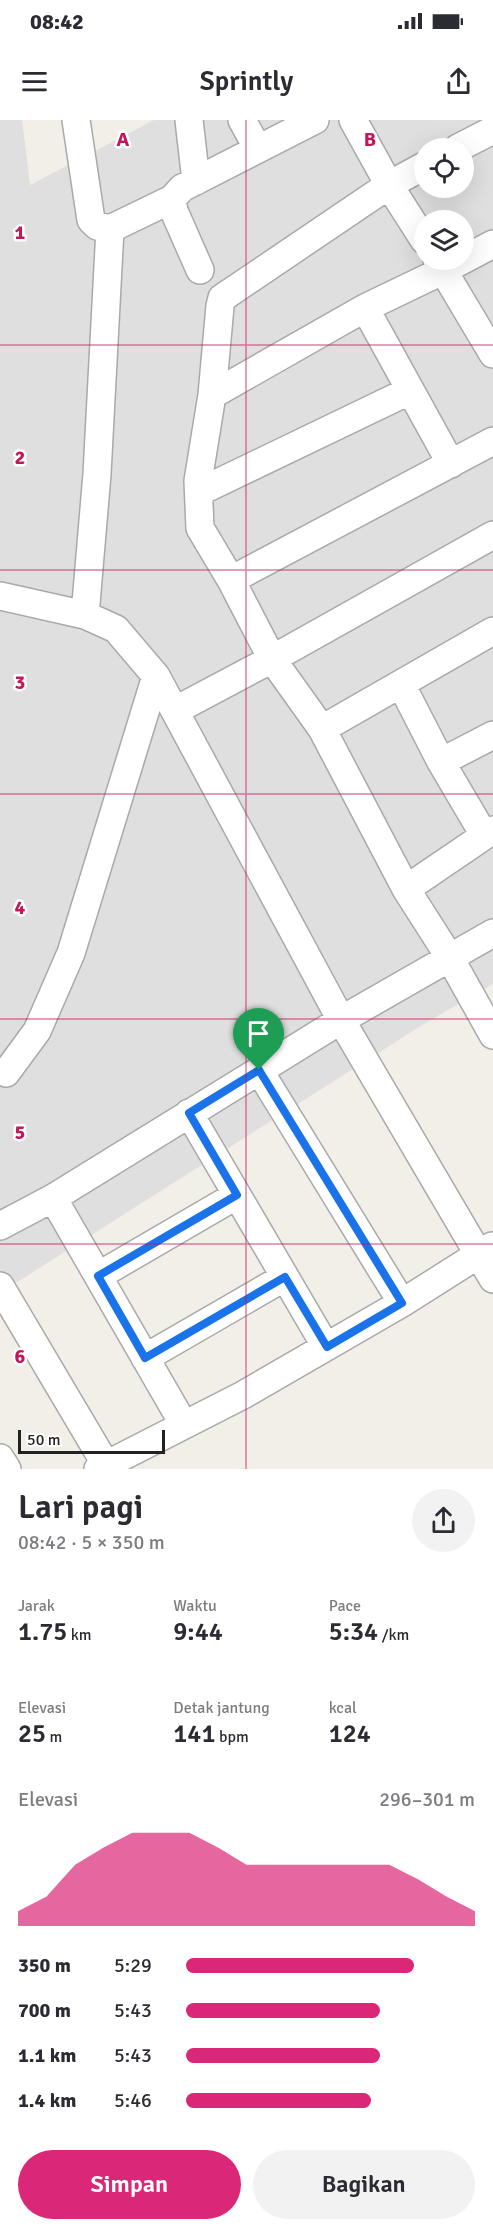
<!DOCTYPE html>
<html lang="id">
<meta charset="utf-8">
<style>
body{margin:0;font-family:Signika,sans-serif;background:#f2f2f3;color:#2b2b33;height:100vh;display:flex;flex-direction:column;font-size:22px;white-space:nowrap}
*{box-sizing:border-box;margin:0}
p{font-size:20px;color:#7c7c81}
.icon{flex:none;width:33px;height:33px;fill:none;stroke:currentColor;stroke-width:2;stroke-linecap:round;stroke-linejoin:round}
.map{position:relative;height:1349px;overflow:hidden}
.side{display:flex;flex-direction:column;background:#fff;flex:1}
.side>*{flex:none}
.controls{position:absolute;left:414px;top:18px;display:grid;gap:12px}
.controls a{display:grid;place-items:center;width:60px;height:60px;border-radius:50%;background:#fff;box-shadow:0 6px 24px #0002;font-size:30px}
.scale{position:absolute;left:18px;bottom:15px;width:147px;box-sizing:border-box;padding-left:6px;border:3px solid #222;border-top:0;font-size:16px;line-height:21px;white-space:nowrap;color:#222;-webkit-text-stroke:4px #fff;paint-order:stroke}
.pin{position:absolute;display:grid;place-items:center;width:51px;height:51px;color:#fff;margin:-62px -26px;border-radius:50% 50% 50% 0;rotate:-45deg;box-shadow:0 0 6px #0007}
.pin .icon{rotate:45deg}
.round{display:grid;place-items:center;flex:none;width:63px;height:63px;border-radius:32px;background:#f2f2f3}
.summary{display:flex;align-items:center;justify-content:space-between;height:102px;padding:0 18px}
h1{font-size:33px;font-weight:600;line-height:45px}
.stats{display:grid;grid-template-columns:repeat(3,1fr);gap:9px;height:102px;padding:6px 18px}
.stats div{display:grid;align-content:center}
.stats b{font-size:26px;font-weight:600}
.stats small{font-size:16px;font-weight:400}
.stats p{font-size:16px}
.chart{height:168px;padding:12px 18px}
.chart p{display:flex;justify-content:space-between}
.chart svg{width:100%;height:108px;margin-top:6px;fill:#db2777;opacity:.7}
.primary-button{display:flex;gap:12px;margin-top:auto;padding:12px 18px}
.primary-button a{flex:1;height:69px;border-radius:36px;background:#db2777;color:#fff;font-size:24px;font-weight:600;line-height:69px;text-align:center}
.primary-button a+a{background:#f2f2f3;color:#2b2b33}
ul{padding:0 18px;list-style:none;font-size:20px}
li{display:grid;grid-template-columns:96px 72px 1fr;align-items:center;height:45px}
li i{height:15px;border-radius:8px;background:#db2777}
.status{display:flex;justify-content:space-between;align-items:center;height:42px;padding:0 30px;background:#fff;direction:ltr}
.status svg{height:16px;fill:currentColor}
header{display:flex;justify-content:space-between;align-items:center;height:78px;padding:0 18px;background:#fff;font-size:27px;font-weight:600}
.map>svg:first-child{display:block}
.residential{fill:#e0dfdf;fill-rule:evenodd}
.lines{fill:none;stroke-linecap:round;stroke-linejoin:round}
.minor-casing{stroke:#a9a9a9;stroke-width:30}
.minor{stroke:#fff;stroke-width:27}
.route-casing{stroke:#fff;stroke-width:12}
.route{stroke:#1a73e8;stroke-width:8}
.grid{fill:none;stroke:#c2185b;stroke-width:1.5;stroke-opacity:0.55}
.grid-label{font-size:20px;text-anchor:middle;font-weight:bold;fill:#c2185b;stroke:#fff;stroke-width:5;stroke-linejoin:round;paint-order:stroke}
</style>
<div class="status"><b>08:42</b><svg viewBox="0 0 49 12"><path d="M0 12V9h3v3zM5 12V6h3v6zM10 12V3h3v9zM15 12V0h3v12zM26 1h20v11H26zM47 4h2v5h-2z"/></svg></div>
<header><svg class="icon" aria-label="menu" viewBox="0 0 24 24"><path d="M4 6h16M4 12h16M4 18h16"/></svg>Sprintly<svg class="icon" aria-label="share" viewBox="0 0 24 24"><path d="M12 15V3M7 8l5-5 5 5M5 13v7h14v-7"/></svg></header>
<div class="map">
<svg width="493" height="1349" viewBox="0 0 493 1349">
<rect width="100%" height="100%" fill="#f2efe9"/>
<path class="residential" d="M0,0H22L30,65L154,0H493V864L424,904L0,1173ZM424,28H464V68H424ZM424,100H464V140H424Z"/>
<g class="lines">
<g class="minor-casing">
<path id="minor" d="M76,0L91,100L97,106L110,109
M189,0L196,61
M242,0L258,29
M353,0L389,65L424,120
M458,28L493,10
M424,46L389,65L222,178L220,186L212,275L198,361L200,408L231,460L272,539L322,609L406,769L450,838L493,915
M172,79L174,91L200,150
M437,140L493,234
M365,188L451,344
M212,275L365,188L444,150L493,124
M199,372L409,271
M231,460L493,321
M0,476L85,495L116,509L156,556L341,900L493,1159
M85,495L97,354L110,109L172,79L182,68L315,0
M401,564L441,642L484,715
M176,590L272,539L493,415
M322,609L493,511
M441,642L493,615
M406,769L493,710
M259,950L402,1183
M6,953L37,911L71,833L156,556
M189,993L326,1227
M53,1078L184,1305
M0,1106L53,1078L341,900L493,813
M98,1156L237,1075
M0,1166L106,1345
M145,1238L285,1157
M0,1338L7,1349
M98,1349L243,1275L402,1183L492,1126"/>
</g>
<use href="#minor" class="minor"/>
</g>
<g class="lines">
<g class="route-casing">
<path id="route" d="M259,950L402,1183L327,1227L285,1157L145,1238L98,1156L237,1075L189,993Z"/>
</g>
<use href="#route" class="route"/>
</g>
<path class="grid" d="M246,0V1349M0,225H493M0,450H493M0,674H493M0,899H493M0,1124H493"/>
<g class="grid-label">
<text x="123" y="26">A</text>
<text x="370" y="26">B</text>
<text x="20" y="119">1</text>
<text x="20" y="344">2</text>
<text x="20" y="569">3</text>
<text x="20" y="794">4</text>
<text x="20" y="1019">5</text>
<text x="20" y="1243">6</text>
</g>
</svg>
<div class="controls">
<a><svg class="icon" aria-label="locate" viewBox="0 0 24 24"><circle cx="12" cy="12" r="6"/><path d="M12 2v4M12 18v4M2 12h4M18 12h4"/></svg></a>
<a><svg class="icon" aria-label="layers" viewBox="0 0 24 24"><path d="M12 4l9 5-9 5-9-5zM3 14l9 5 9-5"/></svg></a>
</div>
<div class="scale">50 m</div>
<div class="pin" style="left:259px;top:950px;background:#1e9e55"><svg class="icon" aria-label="arrive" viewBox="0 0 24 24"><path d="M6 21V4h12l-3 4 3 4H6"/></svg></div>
</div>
<section class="side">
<div class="summary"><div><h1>Lari pagi</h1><p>08:42 · 5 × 350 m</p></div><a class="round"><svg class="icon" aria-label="share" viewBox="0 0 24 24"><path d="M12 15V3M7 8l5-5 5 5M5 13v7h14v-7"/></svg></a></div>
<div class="stats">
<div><p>Jarak</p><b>1.75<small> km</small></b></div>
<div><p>Waktu</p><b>9:44</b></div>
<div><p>Pace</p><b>5:34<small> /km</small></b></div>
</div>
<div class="stats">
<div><p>Elevasi</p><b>25<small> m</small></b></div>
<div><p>Detak jantung</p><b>141<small> bpm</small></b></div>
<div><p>kcal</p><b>124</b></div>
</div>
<div class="chart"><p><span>Elevasi</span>296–301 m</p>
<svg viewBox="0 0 160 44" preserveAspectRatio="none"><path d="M0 44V38L10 32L20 19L30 12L40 6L50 6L60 6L70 12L80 19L90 19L100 19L110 19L120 19L130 19L140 25L150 32L160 38V44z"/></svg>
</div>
<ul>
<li><b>350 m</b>5:29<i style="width:79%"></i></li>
<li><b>700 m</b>5:43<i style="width:67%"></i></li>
<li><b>1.1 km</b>5:43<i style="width:67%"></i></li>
<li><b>1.4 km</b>5:46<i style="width:64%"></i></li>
</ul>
<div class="primary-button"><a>Simpan</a><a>Bagikan</a></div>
</section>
